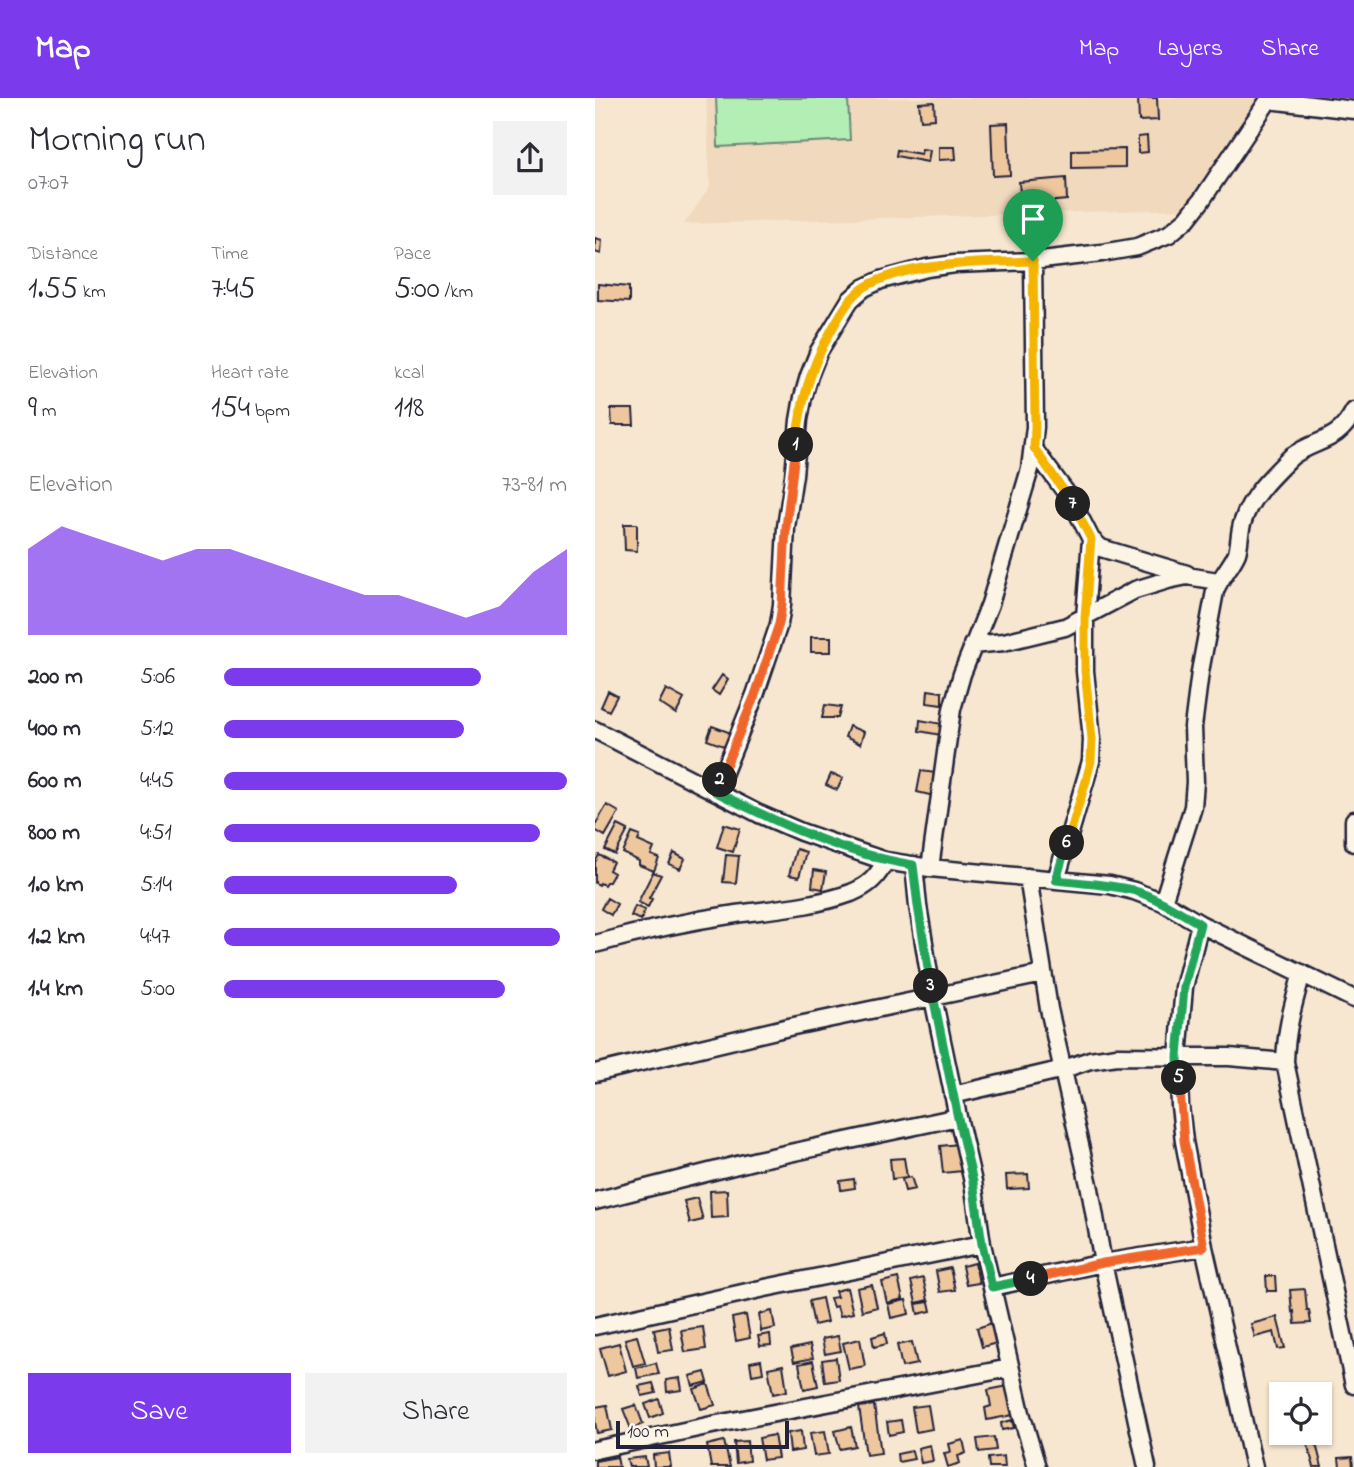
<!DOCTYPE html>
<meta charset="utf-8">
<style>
body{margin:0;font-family:"Indie Flower",sans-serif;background:#f2f2f3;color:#2b2b33;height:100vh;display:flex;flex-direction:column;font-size:26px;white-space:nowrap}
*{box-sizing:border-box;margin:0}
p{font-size:23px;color:#7c7c81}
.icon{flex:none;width:38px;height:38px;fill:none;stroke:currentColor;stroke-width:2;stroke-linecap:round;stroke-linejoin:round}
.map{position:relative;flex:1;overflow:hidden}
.drawer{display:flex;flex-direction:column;background:#fff;width:595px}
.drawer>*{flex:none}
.controls{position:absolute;left:674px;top:1284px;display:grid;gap:14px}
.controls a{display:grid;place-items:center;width:63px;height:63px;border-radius:0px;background:#fff;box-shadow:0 2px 5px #0004;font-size:35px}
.scale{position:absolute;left:21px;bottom:18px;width:173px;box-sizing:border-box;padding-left:7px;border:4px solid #22223b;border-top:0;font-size:19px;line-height:24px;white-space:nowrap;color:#22223b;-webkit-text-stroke:5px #fcf5e5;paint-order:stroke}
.pin{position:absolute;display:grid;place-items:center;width:60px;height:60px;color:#fff;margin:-72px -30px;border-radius:50% 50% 50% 0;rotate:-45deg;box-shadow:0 0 7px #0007}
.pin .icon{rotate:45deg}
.km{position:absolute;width:35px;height:35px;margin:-18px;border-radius:50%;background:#222;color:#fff;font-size:19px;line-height:35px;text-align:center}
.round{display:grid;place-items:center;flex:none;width:74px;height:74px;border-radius:0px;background:#f2f2f3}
.summary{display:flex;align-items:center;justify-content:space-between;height:119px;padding:0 28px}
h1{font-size:38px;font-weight:600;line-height:52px}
.stats{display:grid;grid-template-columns:repeat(3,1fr);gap:10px;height:119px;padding:7px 28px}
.stats div{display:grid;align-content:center}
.stats b{font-size:30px;font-weight:600}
.stats small{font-size:19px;font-weight:400}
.stats p{font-size:19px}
.chart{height:196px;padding:14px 28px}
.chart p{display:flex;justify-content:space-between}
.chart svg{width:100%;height:126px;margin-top:7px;fill:#7c3aed;opacity:.7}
.action{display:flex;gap:14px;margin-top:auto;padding:14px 28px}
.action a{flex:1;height:80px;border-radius:0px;background:#7c3aed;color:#fff;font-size:28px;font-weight:600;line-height:80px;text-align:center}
.action a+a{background:#f2f2f3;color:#2b2b33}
ul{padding:0 28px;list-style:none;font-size:23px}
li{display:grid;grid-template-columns:112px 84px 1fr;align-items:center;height:52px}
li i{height:18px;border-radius:9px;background:#7c3aed}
header{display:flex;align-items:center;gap:42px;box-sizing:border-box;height:98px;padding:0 35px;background:#7c3aed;color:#fff}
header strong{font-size:33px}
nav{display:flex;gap:38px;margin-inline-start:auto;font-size:24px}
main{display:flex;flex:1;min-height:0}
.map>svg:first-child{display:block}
.built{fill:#f1d9be}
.green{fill:#b3efb4;stroke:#6a8878;stroke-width:2}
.building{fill:#eec79e;stroke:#22223b;stroke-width:2}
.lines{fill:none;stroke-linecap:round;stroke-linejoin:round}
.minor-casing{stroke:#22223b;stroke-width:21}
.minor{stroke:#fcf5e5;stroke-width:16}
.split-1-casing{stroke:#fff;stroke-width:14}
.split-2-casing{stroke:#fff;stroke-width:14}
.split-3-casing{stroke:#fff;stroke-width:14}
.split-4-casing{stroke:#fff;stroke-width:14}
.split-5-casing{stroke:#fff;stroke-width:14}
.split-6-casing{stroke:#fff;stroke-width:14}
.split-7-casing{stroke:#fff;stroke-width:14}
.split-8-casing{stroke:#fff;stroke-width:14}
.split-1{stroke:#f5b400;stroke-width:9}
.split-2{stroke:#f0652b;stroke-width:9}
.split-3{stroke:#22a559;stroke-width:9}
.split-4{stroke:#22a559;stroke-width:9}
.split-5{stroke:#f0652b;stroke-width:9}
.split-6{stroke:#22a559;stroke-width:9}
.split-7{stroke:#f5b400;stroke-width:9}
.split-8{stroke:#f5b400;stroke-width:9}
</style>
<header>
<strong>Map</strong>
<nav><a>Map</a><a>Layers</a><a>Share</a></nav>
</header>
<main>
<section class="drawer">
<div class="summary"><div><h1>Morning run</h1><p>07:07</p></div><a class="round"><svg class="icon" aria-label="share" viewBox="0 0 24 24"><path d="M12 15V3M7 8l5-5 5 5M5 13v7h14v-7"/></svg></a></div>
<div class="stats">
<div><p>Distance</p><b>1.55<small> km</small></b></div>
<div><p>Time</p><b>7:45</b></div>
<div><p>Pace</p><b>5:00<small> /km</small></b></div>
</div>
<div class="stats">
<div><p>Elevation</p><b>9<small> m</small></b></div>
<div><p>Heart rate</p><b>154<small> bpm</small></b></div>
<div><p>kcal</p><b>118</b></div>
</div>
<div class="chart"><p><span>Elevation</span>73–81 m</p>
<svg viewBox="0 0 160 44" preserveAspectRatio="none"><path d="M0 44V14L10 6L20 10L30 14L40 18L50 14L60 14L70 18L80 22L90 26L100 30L110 30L120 34L130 38L140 34L150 22L160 14V44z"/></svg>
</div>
<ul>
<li><b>200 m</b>5:06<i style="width:75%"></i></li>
<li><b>400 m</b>5:12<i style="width:70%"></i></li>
<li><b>600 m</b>4:45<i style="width:100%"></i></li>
<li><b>800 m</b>4:51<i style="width:92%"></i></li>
<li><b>1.0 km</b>5:14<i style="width:68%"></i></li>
<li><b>1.2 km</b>4:47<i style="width:98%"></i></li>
<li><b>1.4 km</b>5:00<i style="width:82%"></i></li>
</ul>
<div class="action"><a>Save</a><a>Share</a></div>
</section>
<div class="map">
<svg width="759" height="1369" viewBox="0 0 759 1369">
<rect width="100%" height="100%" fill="#f8e7d0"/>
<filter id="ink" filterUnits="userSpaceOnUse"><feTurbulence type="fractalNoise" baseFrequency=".0143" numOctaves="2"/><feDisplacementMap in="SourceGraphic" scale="14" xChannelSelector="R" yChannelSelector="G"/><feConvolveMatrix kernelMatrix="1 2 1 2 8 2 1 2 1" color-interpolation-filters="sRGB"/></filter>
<g filter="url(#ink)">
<path class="built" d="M111,0H662L661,5L608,82L592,111L89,126L115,89Z"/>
<path class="green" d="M121,0H253L255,42L123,49Z"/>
<path class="building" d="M543,0H562L563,22L544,23Z
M339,4L340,21L326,22L324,5Z
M413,25L415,77L398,78L396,26Z
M552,38L553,54L543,55V39Z
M344,49H360L361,61L344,62Z
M327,51L335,52L333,64L301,58L302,52L326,56Z
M530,51V69L477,70V52Z
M471,80L472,102L426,106L424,84Z
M0,140L7,142L6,156L0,154Z
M3,186L34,189V204L3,202Z
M16,311H38L39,327H17Z
M29,426H42V453L30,452Z
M216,539H236V554H216Z
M127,577L133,582L124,597L117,592Z
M71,591L89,601L81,616L64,605Z
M333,592L347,594V607L332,605Z
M13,593L22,598L14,613L6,609Z
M230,607L246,609L243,620H227Z
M325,622L347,626L346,637L324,633Z
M117,628L139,636L134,650L112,642Z
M254,628L269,634L265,646L250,639Z
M326,673L341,675L339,698L322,694Z
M236,676L248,680L242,692L231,687Z
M12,707L24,714L10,738L0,732V727Z
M129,726L145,731L138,754L122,749Z
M23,727L33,732L20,757L10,752Z
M37,735L45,738L43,743L59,750L56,757L64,760L59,773L44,767V763L28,755Z
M201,751L211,754L204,779L194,777Z
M79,755L90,761L85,771L74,766Z
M4,757L18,764L14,772L19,775L14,784H11L9,787L5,785L4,787L0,785V764Z
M131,757L144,758L141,785L128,784Z
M219,772L231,774L228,791L217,789Z
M58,774L66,777L54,800L57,801L53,809L43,804Z
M12,800L22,806L16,817L6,811Z
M40,808L50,812L46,822L36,818Z
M364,1046L367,1073L348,1075L345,1048Z
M309,1060L312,1079L297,1081L295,1061Z
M433,1076L434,1090L412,1091L411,1077Z
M316,1079L320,1091L310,1093L307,1081Z
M259,1081L260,1090L246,1092L245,1083Z
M132,1092L133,1119L116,1120L115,1093Z
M102,1100L108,1122L95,1125L89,1103Z
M380,1165L384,1185L371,1187L367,1168Z
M355,1170L360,1192L345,1194L341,1173Z
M671,1178H680L681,1193H672Z
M303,1180L308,1201L292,1205L287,1184Z
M328,1180L333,1202L321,1205L316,1183Z
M277,1187L282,1209L267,1213L262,1190Z
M252,1190L258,1215L245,1218L242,1208L238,1209L235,1200L242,1199L240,1193Z
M710,1191L712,1212H714L716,1225L700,1226L699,1213L697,1214L695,1192Z
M227,1200L232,1224L219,1227L214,1203Z
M311,1202L314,1216L296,1220L293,1206Z
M334,1204L336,1213L323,1216L321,1206Z
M177,1213L180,1230L166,1233L164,1216Z
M151,1217L155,1240L141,1243L137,1220Z
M682,1219L690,1250L683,1251L679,1234L660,1239L656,1226Z
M397,1225L402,1245L387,1249L382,1230Z
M74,1228L78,1252L63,1254L59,1231Z
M108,1229L111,1251L90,1254L86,1232Z
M290,1235L292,1246L279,1249L277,1239Z
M175,1236L176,1247L165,1248L163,1238Z
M42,1238L50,1265L38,1268L30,1241Z
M243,1238L246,1253L230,1256L227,1241Z
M265,1241L270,1268L254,1271L248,1245Z
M317,1244L322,1266L307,1269L302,1247Z
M24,1245L31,1273L13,1278L5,1250Z
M215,1247L218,1260L199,1264L196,1251Z
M241,1260L244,1282L230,1284L227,1262Z
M166,1262L168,1275L157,1277L155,1264Z
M218,1263L223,1288L209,1291L204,1266Z
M61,1265L64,1276L43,1280L41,1270Z
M188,1267L192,1293L178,1296L173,1270Z
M110,1274L113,1284L98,1288L95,1278Z
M85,1280L87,1292L72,1294L71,1282Z
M58,1285L61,1295L47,1298L44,1288Z
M113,1286L120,1307L106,1311L99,1291Z
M413,1288L418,1317L392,1322L390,1310L396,1308L393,1292Z
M64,1301L68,1315L55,1320L50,1306Z
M12,1307L17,1332L2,1335L0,1324V1309Z
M41,1307L48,1326L36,1331L28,1311Z
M279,1307L286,1355L271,1357L264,1309Z
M333,1307L337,1331L321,1334L317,1309Z
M306,1322L308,1334L294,1337L292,1324Z
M417,1322L419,1330L407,1332L406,1325Z
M256,1329L260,1348L245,1351L240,1333Z
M206,1333L208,1352L195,1354L193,1335Z
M230,1333L234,1356L219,1358L215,1335Z
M179,1337L183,1360L168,1362L164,1340Z
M399,1339L401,1352L384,1354L382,1341Z
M368,1342L371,1355L363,1358L365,1365L353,1369L349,1355L356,1354L354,1346Z
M720,1342L727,1369H719L712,1345Z
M129,1343L135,1369H116L112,1347Z
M152,1343L154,1363L141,1365L139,1344Z
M335,1347L338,1363L326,1365L323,1350Z
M317,1353L319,1361L303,1364L302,1356Z
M74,1355L76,1369H59L58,1357Z
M409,1358L410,1369H394L393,1360Z
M22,1359L24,1369H0V1363Z
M50,1359L52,1369H34L32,1361Z
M757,1359L758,1369H745L744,1360Z"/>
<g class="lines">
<g class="minor-casing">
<path id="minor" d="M674,2L759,12
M438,350L475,400L496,441L506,450L592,476
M377,547L409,544L470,529L540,492L573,482L592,478L623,483
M0,632L164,716L206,734L290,763L335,770L515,787L539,793L568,804L605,826L759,901
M121,694L160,597L184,526L187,507L191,429L199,377L204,322L208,299L214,278L224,253L255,202L269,190L286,182L332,170L360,166L438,163L507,155L542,149L574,136L592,121L606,103L675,0
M759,722V745
M319,767L323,808L338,900L363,1019L378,1084L387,1146L426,1315L442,1369
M335,770L357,611L367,576L395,506L435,371L440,329L438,163
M433,779L454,911L495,1091L508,1165L552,1369
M461,782L496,663L497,641L490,573V519L496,441
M568,804L598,709L600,684L598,629L605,574L620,493C625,479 636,469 642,455C645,445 644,433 648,423C656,397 678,377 697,358C723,340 743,345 759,313
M605,826L589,889L583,959L585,1008L589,1043L609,1149L659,1369
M0,846C47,833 93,823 141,816C179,811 220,808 256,795C273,788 283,779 290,763
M707,875C698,907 691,931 690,964L759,1287
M0,975L194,929L448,876
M358,997L469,971L495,962L522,958L634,959L690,964
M0,1103L162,1062L363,1019
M397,1189L508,1165L609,1149
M0,1228L170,1190L387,1146
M0,1352L117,1327L415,1270"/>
</g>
<use href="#minor" class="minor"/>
</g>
</g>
<g class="lines" filter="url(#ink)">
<g class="split-1-casing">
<path id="split-1" d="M201,347C205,307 215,270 235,235C244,219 253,200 270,189C313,163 388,165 438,163"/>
</g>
<g class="split-2-casing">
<path id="split-2" d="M125,682L160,597L184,526L187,507L191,429L201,347"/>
</g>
<g class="split-3-casing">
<path id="split-3" d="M125,682L121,694C183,725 249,756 318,767L323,808L336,888"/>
</g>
<g class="split-4-casing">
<path id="split-4" d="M336,888L363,1020L378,1084L387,1146L397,1189L436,1181"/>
</g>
<g class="split-5-casing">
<path id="split-5" d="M436,1181L508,1165L609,1149L589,1043L584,980"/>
</g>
<g class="split-6-casing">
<path id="split-6" d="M472,745L461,782C487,785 512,786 537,792C561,799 583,813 605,826L589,889L583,959L584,980"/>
</g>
<g class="split-7-casing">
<path id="split-7" d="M472,745L491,683L496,663L497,641L490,573V519L496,441L478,406"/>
</g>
<g class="split-8-casing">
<path id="split-8" d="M438,163L440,329L439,350L478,406"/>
</g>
<use href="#split-1" class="split-1"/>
<use href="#split-2" class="split-2"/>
<use href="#split-3" class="split-3"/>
<use href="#split-4" class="split-4"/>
<use href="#split-5" class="split-5"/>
<use href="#split-6" class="split-6"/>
<use href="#split-7" class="split-7"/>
<use href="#split-8" class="split-8"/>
</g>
</svg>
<div class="controls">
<a><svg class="icon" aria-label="locate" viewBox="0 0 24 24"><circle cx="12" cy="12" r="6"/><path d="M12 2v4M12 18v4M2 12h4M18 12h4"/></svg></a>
</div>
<div class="scale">100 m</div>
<div class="pin" style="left:438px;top:163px;background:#1e9e55"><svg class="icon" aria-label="arrive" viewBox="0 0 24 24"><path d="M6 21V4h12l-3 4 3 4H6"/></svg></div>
<b class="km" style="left:201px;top:347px">1</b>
<b class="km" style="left:125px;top:682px">2</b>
<b class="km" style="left:336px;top:888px">3</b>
<b class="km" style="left:436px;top:1181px">4</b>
<b class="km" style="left:584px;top:980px">5</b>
<b class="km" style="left:472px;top:745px">6</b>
<b class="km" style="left:478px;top:406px">7</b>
</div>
</main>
